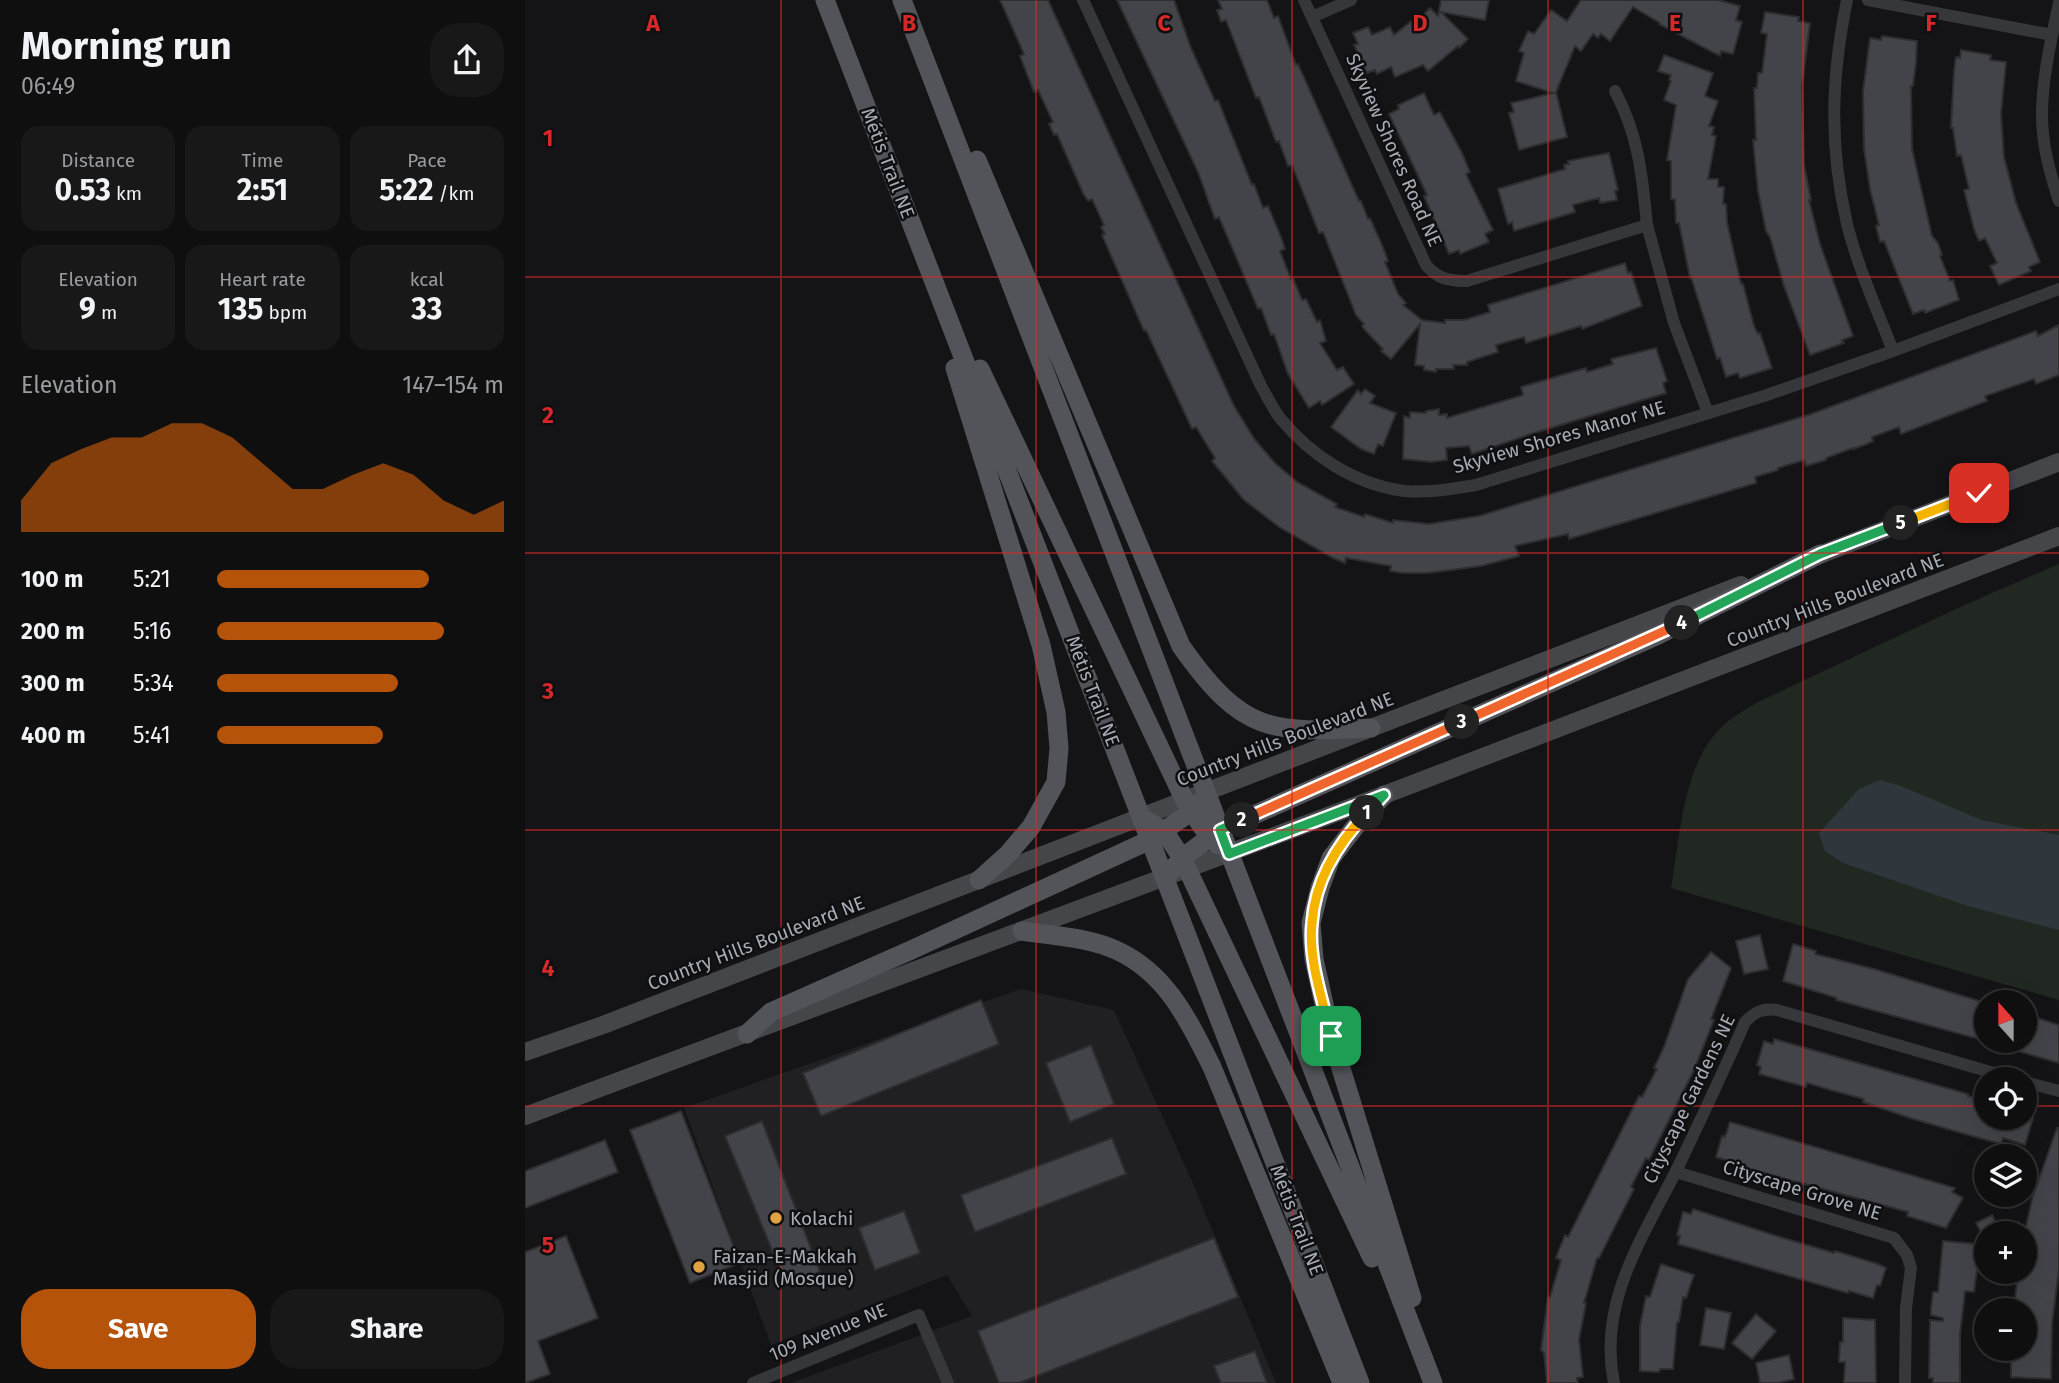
<!DOCTYPE html>
<meta charset="utf-8">
<style>
body{margin:0;font-family:"Fira Sans",sans-serif;background:#181819;color:#f1f3f6;height:100vh;display:flex;flex-direction:column;font-size:26px;white-space:nowrap}
*{box-sizing:border-box;margin:0}
p{font-size:23px;color:#9b9c9f}
.icon{flex:none;width:38px;height:38px;fill:none;stroke:currentColor;stroke-width:2;stroke-linecap:round;stroke-linejoin:round}
.map{position:relative;flex:1;overflow:hidden}
.panel{display:flex;flex-direction:column;background:#0f0f10;width:525px}
.panel>*{flex:none}
.needle{width:46px;rotate:339deg}
.tools{position:absolute;left:1449px;top:990px;display:grid;gap:14px}
.tools a{display:grid;place-items:center;width:63px;height:63px;border-radius:50%;background:#0f0f10;box-shadow:0 7px 28px #0002,0 0 0 2px #2f2f30;font-size:35px}
.pin{position:absolute;display:grid;place-items:center;width:60px;height:60px;color:#fff;margin:-30px;border-radius:14px;box-shadow:0 4px 10px #0006}
.km{position:absolute;width:35px;height:35px;margin:-18px;border-radius:50%;background:#222;color:#fff;font-size:19px;line-height:35px;text-align:center}
.round{display:grid;place-items:center;flex:none;width:74px;height:74px;border-radius:28px;background:#181819}
.summary{display:flex;align-items:center;justify-content:space-between;height:119px;padding:0 21px}
h1{font-size:38px;font-weight:700;line-height:52px}
.metrics{display:grid;grid-template-columns:repeat(3,1fr);gap:10px;height:119px;padding:7px 21px}
.metrics div{display:grid;align-content:center;border-radius:18px;background:#181819;text-align:center}
.metrics b{font-size:30px;font-weight:700}
.metrics small{font-size:19px;font-weight:400}
.metrics p{font-size:19px}
.chart{height:196px;padding:14px 21px}
.chart p{display:flex;justify-content:space-between}
.chart svg{width:100%;height:126px;margin-top:7px;fill:#b45309;opacity:.7}
.primary-button{display:flex;gap:14px;margin-top:auto;padding:14px 21px}
.primary-button a{flex:1;height:80px;border-radius:28px;background:#b45309;color:#fff;font-size:28px;font-weight:700;line-height:80px;text-align:center}
.primary-button a+a{background:#181819;color:#f1f3f6}
ul{padding:0 21px;list-style:none;font-size:23px}
li{display:grid;grid-template-columns:112px 84px 1fr;align-items:center;height:52px}
li i{height:18px;border-radius:9px;background:#b45309}
main{display:flex;flex:1;min-height:0}
.map>svg:first-child{display:block}
.built{fill:#202023}
.green{fill:#212821}
.water{fill:#2f373d}
.building{fill:#434449;stroke:#2e2e31;stroke-width:2}
.lines{fill:none;stroke-linecap:round;stroke-linejoin:round}
.minor{stroke:#36373a;stroke-width:12}
.secondary{stroke:#44464a;stroke-width:18}
.primary{stroke:#525459;stroke-width:19}
.split-1-casing{stroke:#fff;stroke-width:14}
.split-2-casing{stroke:#fff;stroke-width:14}
.split-3-casing{stroke:#fff;stroke-width:14}
.split-4-casing{stroke:#fff;stroke-width:14}
.split-5-casing{stroke:#fff;stroke-width:14}
.split-6-casing{stroke:#fff;stroke-width:14}
.split-1{stroke:#f5b400;stroke-width:9}
.split-2{stroke:#22a559;stroke-width:9}
.split-3{stroke:#f0652b;stroke-width:9}
.split-4{stroke:#f0652b;stroke-width:9}
.split-5{stroke:#22a559;stroke-width:9}
.split-6{stroke:#f5b400;stroke-width:9}
.grid{fill:none;stroke:#d62828;stroke-width:2;stroke-opacity:0.55}
.poi-dot{fill:#e0a142;stroke:#0f0f11;stroke-width:2.5}
.labels{text-anchor:middle;dominant-baseline:central;stroke-width:5;stroke-linejoin:round;paint-order:stroke}
.street-label{font-size:19px;fill:#a7acb5;stroke:#0f0f11}
.poi-label{font-size:19px;fill:#a7acb5;stroke:#0f0f11;text-anchor:start}
.grid-label{font-size:23px;text-anchor:middle;font-weight:bold;fill:#d62828;stroke:#0f0f11;stroke-width:5;stroke-linejoin:round;paint-order:stroke}
</style>
<main>
<section class="panel">
<div class="summary"><div><h1>Morning run</h1><p>06:49</p></div><a class="round"><svg class="icon" aria-label="share" viewBox="0 0 24 24"><path d="M12 15V3M7 8l5-5 5 5M5 13v7h14v-7"/></svg></a></div>
<div class="metrics">
<div><p>Distance</p><b>0.53<small> km</small></b></div>
<div><p>Time</p><b>2:51</b></div>
<div><p>Pace</p><b>5:22<small> /km</small></b></div>
</div>
<div class="metrics">
<div><p>Elevation</p><b>9<small> m</small></b></div>
<div><p>Heart rate</p><b>135<small> bpm</small></b></div>
<div><p>kcal</p><b>33</b></div>
</div>
<div class="chart"><p><span>Elevation</span>147–154 m</p>
<svg viewBox="0 0 160 44" preserveAspectRatio="none"><path d="M0 44V33L10 20L20 15L30 11L40 11L50 6L60 6L70 11L80 20L90 29L100 29L110 24L120 20L130 24L140 33L150 38L160 33V44z"/></svg>
</div>
<ul>
<li><b>100 m</b>5:21<i style="width:74%"></i></li>
<li><b>200 m</b>5:16<i style="width:79%"></i></li>
<li><b>300 m</b>5:34<i style="width:63%"></i></li>
<li><b>400 m</b>5:41<i style="width:58%"></i></li>
</ul>
<div class="primary-button"><a>Save</a><a>Share</a></div>
</section>
<div class="map">
<svg width="1534" height="1383" viewBox="0 0 1534 1383">
<rect width="100%" height="100%" fill="#141416"/>
<path class="built" d="M496,989L589,1010L666,1179L751,1383H266L447,1316L422,1275L246,1345L159,1108Z"/>
<path class="green" d="M1534,564V1000L1146,888C1155,838 1157,774 1190,734C1201,720 1218,711 1233,702L1435,607Z"/>
<path class="water" d="M1355,780L1376,786L1456,820L1534,835V930L1443,906L1318,863L1300,851L1294,833L1334,789Z"/>
<path class="building" d="M475,0H523L709,406L730,440L750,463L772,482L812,504L810,507L839,517L840,514L868,523V520L904,524L954,516L1286,414L1511,331L1513,336L1534,325V375L1511,384L1509,379L1460,396L1462,401L1376,434L1374,427L1347,437L1348,441L1342,444L1328,449V448L1301,458V460L1281,466L1279,460L1253,468V470L1230,477L1231,483L1044,539L1043,534L990,546L994,556L956,566L903,573H878L865,571L866,566L821,558L820,563L808,558L754,527L719,500L687,461L690,458L671,427L667,429L621,330L619,331L577,235L580,234L576,227L579,225L567,199L563,201L558,193L532,134L529,135L524,124L528,122L513,90L509,92L495,56L499,54Z
M592,0H649L666,48L690,101L693,100L727,185L729,184L738,208L743,206L756,237L760,249L755,251L766,279L768,278L777,300L781,299L792,322L795,320L801,341L795,343L812,370L818,367L829,384L797,405L795,401L784,408L763,374L749,334L746,335L736,308L733,309L694,217L690,219L673,172Z
M693,0H742L749,18L753,16L771,65L773,64L781,82L834,201H836L843,219L845,218L857,245L863,261L860,262L873,294L881,303L878,305L897,320L920,323V320H939L965,312L963,305L1100,263L1103,273L1106,272L1117,306L1057,329L1056,326L1001,343L999,337L971,345L973,352L942,362V365H928L929,369H911V372L899,370V366L890,365L895,324L866,359L856,351L858,349L839,329L837,326L839,324L831,315L798,232L794,233L767,165L763,166L754,141L751,142L734,97L731,98L701,20L696,22L692,10L697,9Z
M916,0H964L960,20L916,12L943,39L934,48L933,46L903,71L898,65L870,77L866,67L852,74L850,70L842,73L829,45L833,44L828,33L843,27L847,35L865,27L869,35L889,19L891,22L905,8L913,16Z
M1056,0H1193L1215,6L1211,20L1217,22L1208,54L1196,51L1195,56L1134,24L1135,23L1108,7L1085,41L1076,34L1073,38L1068,34L1056,51L1050,46L1031,92L1042,137L994,150L984,113L989,112L986,103L1028,93L991,81L999,53L994,51L1003,31L1009,34L1026,10L1042,21Z
M1240,12L1274,17L1273,21L1285,23L1277,86L1279,164L1286,200H1284L1295,244L1328,336L1317,340L1319,343L1285,355L1259,286L1245,237L1241,231L1233,191L1228,140H1231L1229,88H1232L1233,73H1237L1242,34L1236,33Z
M1357,36L1392,41L1391,62L1388,86H1386L1387,149L1407,236L1413,243L1417,255L1415,256L1425,281L1428,280L1434,300L1400,313L1399,310L1388,314L1359,241L1355,242L1351,226L1354,225L1345,189L1339,149L1338,91L1345,38L1356,40Z
M1436,50L1466,55L1465,60L1481,62L1476,114L1479,157L1491,203L1515,262L1504,267L1506,271L1474,285L1465,266L1472,263L1460,238L1454,241L1449,229L1439,190L1444,189L1436,155L1432,156L1428,128H1426L1429,70L1431,57L1435,58Z
M1139,55L1188,73L1180,96L1193,101L1184,126L1189,127L1187,135L1191,136L1183,179H1193V187H1199L1198,204H1201L1202,222L1216,284H1218L1229,326L1233,334L1235,333L1247,368L1215,378L1213,373L1201,377L1195,358L1192,359L1166,277L1165,278L1154,223H1151L1150,200L1146,199V161L1142,160L1151,105L1139,100L1146,81L1144,80L1146,75L1133,71Z
M899,93L909,115L915,112L937,153L945,172L941,174L968,230L960,234L964,242L935,254L934,250L924,254L899,196L902,195L864,114L874,109L873,105Z
M1084,153L1093,190L1090,191L1092,200L1075,203L1074,198L1048,205L1050,212L989,231L987,222L983,224L973,189L1040,169L1039,165L1044,164L1043,161Z
M1131,348L1142,381L1138,383L1141,393L1006,434L947,454L944,446L921,448L922,460L906,462L878,459L879,416L885,418V412L901,413V411L914,409V415L922,414V418L998,395L996,387L1061,368L1062,372L1088,364L1086,359Z
M840,389L850,396L845,403L871,413L858,446L853,444L849,454L836,449L806,427L833,390L836,394Z
M1235,935L1243,969L1219,974L1211,941Z
M1268,944L1291,951L1290,954L1349,969L1461,1003V1041L1311,1000L1312,998L1258,981Z
M1186,952L1206,968L1186,1019L1189,1020L1168,1072L1124,1160L1121,1158L1106,1187L1109,1189L1074,1258H1072L1059,1303H1061L1054,1340L1058,1377L1052,1378L1053,1383H1022L1019,1353L1016,1350L1023,1297H1025L1036,1260L1031,1258L1032,1255L1040,1235L1043,1237L1114,1096L1117,1097L1132,1069L1129,1068L1139,1047L1163,979Z
M456,1000L474,1044L296,1116L278,1073Z
M1500,1014L1534,1025V1063L1472,1045L1473,1041H1500Z
M1249,1039L1443,1094V1096L1455,1099L1454,1103L1461,1105V1118H1508L1500,1145L1478,1138L1476,1144L1433,1132L1385,1118L1338,1102L1339,1099L1309,1091L1282,1083L1281,1087L1234,1074L1236,1067L1232,1065L1239,1041L1248,1044Z
M566,1045L589,1104L545,1122L521,1063Z
M156,1111L215,1263L165,1283L105,1130Z
M237,1121L295,1272L261,1284L200,1136Z
M1205,1122L1430,1188L1427,1192L1438,1198L1421,1228L1382,1216L1383,1212L1217,1167V1165L1191,1157L1197,1136L1200,1137Z
M1532,1128H1534V1269L1527,1324L1526,1379L1486,1377V1349H1500V1308L1489,1307L1493,1272H1500V1231L1507,1199Z
M587,1138L601,1174L450,1232L436,1195Z
M80,1140L93,1172L0,1208V1171Z
M1168,1209L1255,1237L1309,1253L1310,1251L1353,1264L1361,1268L1355,1286L1352,1285L1348,1298L1324,1291L1323,1293L1153,1244L1155,1236L1152,1235L1158,1212L1166,1214Z
M379,1211L395,1253L350,1270L334,1228Z
M1467,1215L1476,1234H1457L1451,1223Z
M41,1236L73,1318L13,1341L25,1374L0,1383V1252Z
M689,1238L713,1297L494,1383H474L453,1331Z
M1418,1241L1461,1245V1267H1454L1452,1270L1449,1292L1440,1291L1435,1335V1383H1408V1378H1404L1405,1320L1418,1321V1318L1406,1315V1309L1408,1292H1413Z
M1136,1264L1169,1275L1161,1298L1158,1297L1154,1322H1152L1148,1369H1135L1134,1372L1115,1371V1326L1121,1296L1125,1297Z
M1181,1308L1206,1313L1199,1349L1175,1345Z
M1231,1314L1251,1331L1227,1359L1207,1343Z
M1318,1318L1350,1320L1351,1383H1319L1320,1362H1314L1315,1342H1318Z
M730,1351L742,1383H696L689,1366Z
M1264,1355L1269,1379L1253,1383H1235L1231,1363Z"/>
<g class="lines">
<path class="minor" d="M558,0L736,386C742,396 748,409 755,418C786,456 831,485 880,491C903,493 927,489 951,485L1242,395L1368,351L1534,289
M779,0L901,265C913,279 924,281 942,281L1122,225L1149,323L1183,413
M1322,0C1306,78 1304,146 1322,224C1333,268 1352,309 1368,351
M1343,0L1527,35
M1534,3C1526,40 1517,78 1517,116C1517,145 1525,173 1534,201
M787,17L826,0
M1090,91C1114,137 1117,174 1122,225
M1500,1082L1534,1091
M1151,1172L1369,1238L1382,1255L1386,1268L1381,1308L1380,1383
M228,1383L394,1315L423,1383
M1089,1383C1072,1302 1119,1236 1153,1167C1176,1119 1199,1071 1220,1022C1230,1012 1237,1008 1252,1010L1493,1080"/>
<path class="secondary" d="M1284,559L1534,462
M0,1052L78,1025L1216,585
M0,1116L859,795L1534,536"/>
<path class="primary" d="M300,0L835,1383
M377,0L908,1383
M452,160L656,646C718,734 745,733 846,728
M430,368L516,645L531,712L534,748L531,782L506,827L483,854L454,880
M455,369L660,801L684,837L693,845
M859,795L837,818L806,858L795,888L786,923L789,959L806,1036L887,1298
M616,817L639,831L657,858L847,1258
M640,878L657,858L695,830L1133,635L1295,554
M497,931C528,936 564,937 593,951C642,974 664,1021 687,1067L817,1383
M222,1034L246,1012L384,951L625,840L666,812L673,803"/>
</g>
<g class="lines">
<g class="split-1-casing">
<path id="split-1" d="M806,1036C798,1000 783,960 787,923C790,881 813,843 842,813"/>
</g>
<g class="split-2-casing">
<path id="split-2" d="M717,820L695,830L704,854L859,795L842,813"/>
</g>
<g class="split-3-casing">
<path id="split-3" d="M717,820L937,722"/>
</g>
<g class="split-4-casing">
<path id="split-4" d="M937,722L1157,623"/>
</g>
<g class="split-5-casing">
<path id="split-5" d="M1157,623L1295,554L1376,523"/>
</g>
<g class="split-6-casing">
<path id="split-6" d="M1376,523L1454,493"/>
</g>
<use href="#split-1" class="split-1"/>
<use href="#split-2" class="split-2"/>
<use href="#split-3" class="split-3"/>
<use href="#split-4" class="split-4"/>
<use href="#split-5" class="split-5"/>
<use href="#split-6" class="split-6"/>
</g>
<path class="grid" d="M256,0V1383M511,0V1383M767,0V1383M1023,0V1383M1278,0V1383M0,277H1534M0,553H1534M0,830H1534M0,1106H1461M1500,1106H1534"/>
<g class="poi-dot">
<circle cx="251" cy="1218" r="7"/>
<circle cx="174" cy="1267" r="7"/>
</g>
<g class="labels">
<g class="street-label">
<text transform="translate(869 150) rotate(66)">Skyview Shores Road NE</text>
<text transform="translate(363 163) rotate(69)">Métis Trail NE</text>
<text transform="translate(1034 437) rotate(-16)">Skyview Shores Manor NE</text>
<text transform="translate(1310 600) rotate(-21)">Country Hills Boulevard NE</text>
<text transform="translate(568 691) rotate(69)">Métis Trail NE</text>
<text transform="translate(760 739) rotate(-21)">Country Hills Boulevard NE</text>
<text transform="translate(231 943) rotate(-21)">Country Hills Boulevard NE</text>
<text transform="translate(1164 1099) rotate(-64)">Cityscape Gardens NE</text>
<text transform="translate(1277 1190) rotate(17)">Cityscape Grove NE</text>
<text transform="translate(772 1220) rotate(69)">Métis Trail NE</text>
<text transform="translate(303 1332) rotate(-22)">109 Avenue NE</text>
</g>
<g class="poi-label">
<text x="265" y="1218">Kolachi</text>
<text x="188" y="1256">Faizan-E-Makkah<tspan x="188" dy="22">Masjid (Mosque)</tspan></text>
</g>
</g>
<g class="grid-label">
<text x="128" y="31">A</text>
<text x="384" y="31">B</text>
<text x="639" y="31">C</text>
<text x="895" y="31">D</text>
<text x="1150" y="31">E</text>
<text x="1406" y="31">F</text>
<text x="23" y="146">1</text>
<text x="23" y="423">2</text>
<text x="23" y="699">3</text>
<text x="23" y="976">4</text>
<text x="23" y="1253">5</text>
</g>
</svg>
<div class="tools">
<a><svg class="needle" viewBox="-14 -14 28 28"><path d="M0-13l5 13h-10z" fill="#e53935"/><path d="M0 13l5-13h-10z" fill="#9b9c9f"/></svg></a>
<a><svg class="icon" aria-label="locate" viewBox="0 0 24 24"><circle cx="12" cy="12" r="6"/><path d="M12 2v4M12 18v4M2 12h4M18 12h4"/></svg></a>
<a><svg class="icon" aria-label="layers" viewBox="0 0 24 24"><path d="M12 4l9 5-9 5-9-5zM3 14l9 5 9-5"/></svg></a>
<a>+</a>
<a>−</a>
</div>
<div class="pin" style="left:806px;top:1036px;background:#1e9e55"><svg class="icon" aria-label="arrive" viewBox="0 0 24 24"><path d="M6 21V4h12l-3 4 3 4H6"/></svg></div>
<div class="pin" style="left:1454px;top:493px;background:#d93025"><svg class="icon" aria-label="check" viewBox="0 0 24 24"><path d="M5 12l5 5 9-10"/></svg></div>
<b class="km" style="left:842px;top:813px">1</b>
<b class="km" style="left:717px;top:820px">2</b>
<b class="km" style="left:937px;top:722px">3</b>
<b class="km" style="left:1157px;top:623px">4</b>
<b class="km" style="left:1376px;top:523px">5</b>
</div>
</main>
